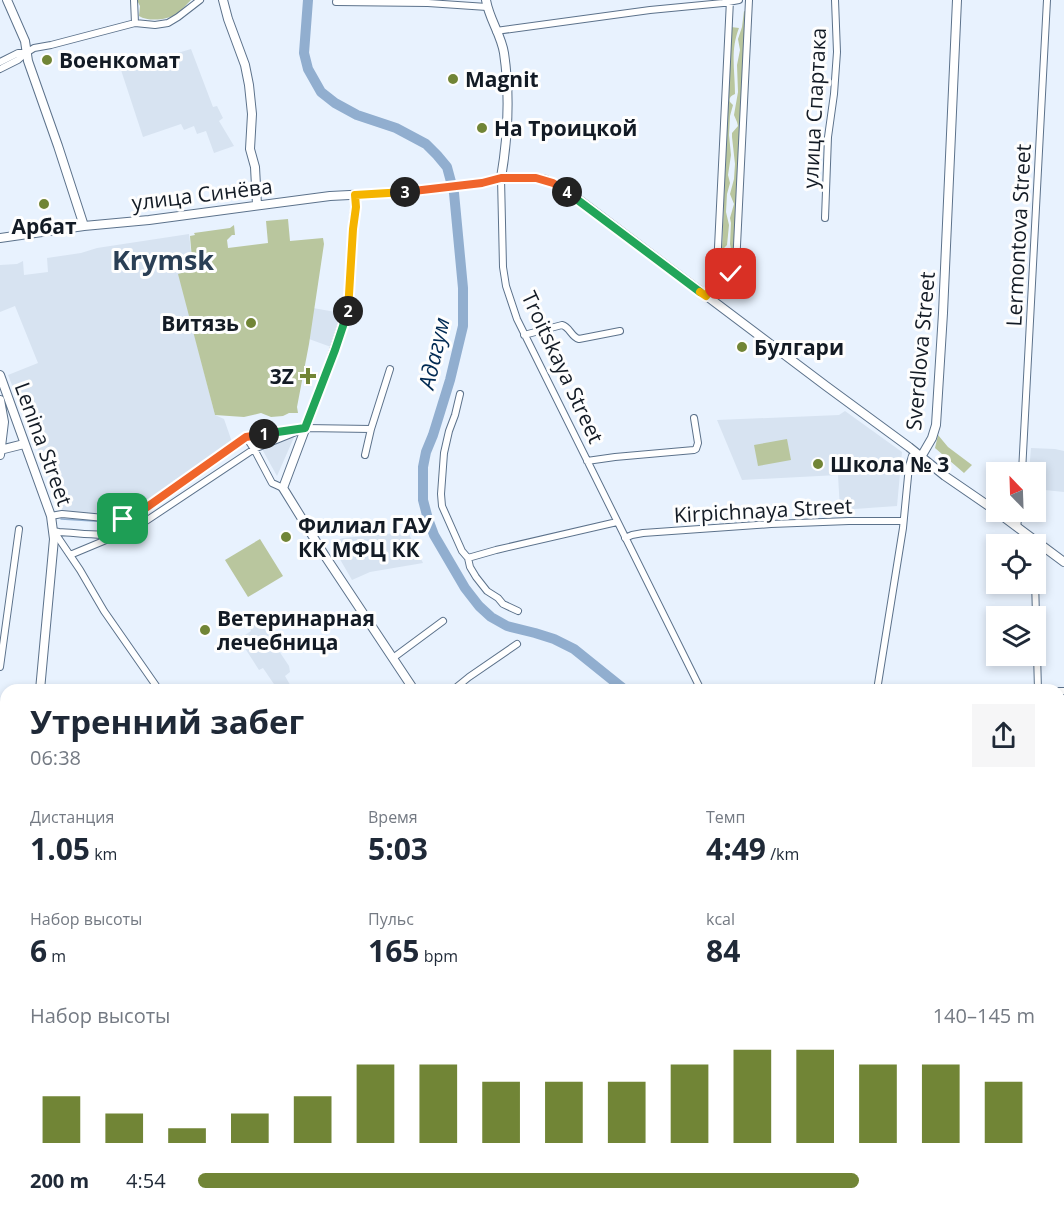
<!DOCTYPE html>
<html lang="ru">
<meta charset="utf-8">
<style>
body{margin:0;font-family:"Open Sans",sans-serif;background:#f6f6f7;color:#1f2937;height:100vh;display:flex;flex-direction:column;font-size:22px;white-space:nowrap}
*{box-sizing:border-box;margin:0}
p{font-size:20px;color:#747a83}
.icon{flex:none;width:33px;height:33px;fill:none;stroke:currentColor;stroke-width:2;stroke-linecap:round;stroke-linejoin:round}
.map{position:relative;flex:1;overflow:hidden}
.sheet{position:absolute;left:0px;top:684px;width:1065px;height:532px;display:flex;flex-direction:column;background:#fff;border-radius:18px 18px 0 0;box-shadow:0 3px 9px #0003}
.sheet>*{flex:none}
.needle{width:39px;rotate:337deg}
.buttons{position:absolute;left:986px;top:462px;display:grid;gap:12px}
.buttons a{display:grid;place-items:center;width:60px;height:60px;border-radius:0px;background:#fff;box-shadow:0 3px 9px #0003;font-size:30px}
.pin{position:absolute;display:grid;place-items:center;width:51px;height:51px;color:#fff;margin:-26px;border-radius:12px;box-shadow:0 3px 9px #0006}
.km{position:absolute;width:30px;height:30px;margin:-15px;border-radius:50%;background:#222;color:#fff;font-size:16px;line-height:30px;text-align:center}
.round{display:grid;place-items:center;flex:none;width:63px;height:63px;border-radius:0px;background:#f6f6f7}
.summary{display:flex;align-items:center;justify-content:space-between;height:102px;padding:0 30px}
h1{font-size:33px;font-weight:700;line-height:45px}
.stats{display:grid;grid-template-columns:repeat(3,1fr);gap:9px;height:102px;padding:6px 30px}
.stats div{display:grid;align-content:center}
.stats b{font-size:30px;font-weight:700}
.stats small{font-size:16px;font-weight:400}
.stats p{font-size:16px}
.chart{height:168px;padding:12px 30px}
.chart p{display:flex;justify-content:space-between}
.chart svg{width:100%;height:108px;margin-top:6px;stroke:#718536;stroke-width:6}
ul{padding:0 30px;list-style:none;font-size:20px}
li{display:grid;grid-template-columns:96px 72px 1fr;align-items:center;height:45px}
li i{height:15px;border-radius:8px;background:#718536}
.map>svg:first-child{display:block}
.built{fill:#d7e3f1}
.green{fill:#b9c69e}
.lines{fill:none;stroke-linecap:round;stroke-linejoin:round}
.stream{stroke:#91aecf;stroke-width:1.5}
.river{stroke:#91aecf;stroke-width:10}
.street-casing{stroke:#5c728b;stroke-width:8}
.secondary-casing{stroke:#5c728b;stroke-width:10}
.street{stroke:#fff;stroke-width:6}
.secondary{stroke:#fff;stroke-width:8}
.split-1-casing{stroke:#fff;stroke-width:12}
.split-2-casing{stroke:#fff;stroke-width:12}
.split-3-casing{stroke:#fff;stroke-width:12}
.split-4-casing{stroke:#fff;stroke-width:12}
.split-5-casing{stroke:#fff;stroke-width:12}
.split-6-casing{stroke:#fff;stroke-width:12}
.split-1{stroke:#f0652b;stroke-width:8}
.split-2{stroke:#22a559;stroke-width:8}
.split-3{stroke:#f5b400;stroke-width:8}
.split-4{stroke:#f0652b;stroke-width:8}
.split-5{stroke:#22a559;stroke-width:8}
.split-6{stroke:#f5b400;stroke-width:8}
.poi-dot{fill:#718536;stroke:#fefefe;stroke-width:2}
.labels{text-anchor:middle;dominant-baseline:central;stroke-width:6;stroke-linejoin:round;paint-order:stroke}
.poi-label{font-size:21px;font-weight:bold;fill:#131b25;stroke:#fefefe;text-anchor:start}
.street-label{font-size:21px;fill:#131b25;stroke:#fefefe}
.water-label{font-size:22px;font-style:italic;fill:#002a53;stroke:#fefefe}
.district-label{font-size:27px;font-weight:bold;fill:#2a3f55;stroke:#fefefe}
</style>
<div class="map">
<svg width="1064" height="1216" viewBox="0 0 1064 1216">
<rect width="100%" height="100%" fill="#e8f2fe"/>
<path class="built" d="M191,49L213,107L217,106L223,118L219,121L234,146L214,153L206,131L197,134L194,126L184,130L181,124L143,137L121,70Z
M189,234L193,270L179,274L215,415L224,419L232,442L179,480L178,478L173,481V484L171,486L128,512L64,515L8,375L38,363L15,306L0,312V265L17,264L23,261L24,275L48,272L47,258L81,253L97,248Z
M313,308L341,313L339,322L331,347L309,339Z
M845,411L902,452L897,506L840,510L838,475L742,480L717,420L839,415Z
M295,435L277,476L262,449Z
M1031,448L1055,449L1064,451V492L1035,489V472H1029Z
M408,532L423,563L370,572L352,580L330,542L343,538Z
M259,621L289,666L290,672L285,676L293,690H278L263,668L259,670L239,639L251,631L250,627Z"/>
<path class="green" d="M137,0H191C187,4 182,10 177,14C167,20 149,22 139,16L140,6Z
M744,11L746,12L744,37L734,250L731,249L730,244L731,223L730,218L734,204L730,194L734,179L735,164L732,137V133L738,126L737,122L734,115L738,92L737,65L740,50L738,39L742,27Z
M731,27L739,28C730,51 735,70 735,94C730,96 729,98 730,102L733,105L730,116L729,135L731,155L728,175L730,183L727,194L726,212L729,225L727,245L722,250Z
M288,219L290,241L323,238L324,244L309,344L297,407L298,413H289L283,416L271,417L261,413L244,417L215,415L178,274L193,270L190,236L195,235L194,233L230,228L234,225L235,235H232L227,240L228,248L268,243L266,221Z
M938,435L948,447L972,465L964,473L935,448Z
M787,439L791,460L758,466L754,445Z
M260,539L283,576L248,597L225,560Z
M888,1210L889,1216H796L785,1212L782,1215L772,1211Z"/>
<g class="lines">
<path class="stream" d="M61,519L126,523L147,512L242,446"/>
<path class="river" d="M308,0L304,53L308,69L321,92L335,103L357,115L396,128L426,144L437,155L447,167L454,193L463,288V326L450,380L433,435L426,452L423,467V500L428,519L434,535L465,588L479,606L491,617L507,626L535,633L554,639L574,649L625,690
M635,1210L636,1216"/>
<g class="street-casing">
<path id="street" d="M134,0L135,23
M336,2L428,3L487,7
M496,31L650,10L723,3L739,0
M0,62L18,53H25
M0,69L18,60L26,53L34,48L51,45L135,23L155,25L168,23L178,17L200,0
M501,178L503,267L506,286L517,319L701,690
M825,218L828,137L834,94L837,52L835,0
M713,285L731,274L736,266L749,0
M706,296L713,286L717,268L730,0
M524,335L562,325C570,327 571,337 579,339L620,331
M460,394L455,415L449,431L444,453L441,494L442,506L462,551L468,558L470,567L476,577L487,591L498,598L503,604L518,611
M246,437L254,449L272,483L283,488
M365,455L371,429L390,369
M587,461L615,457L694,450L696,449L698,443L694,418
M1022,472L1047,0
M51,516L62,514L115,519H127L156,500L246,437L305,428L371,429
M1017,527L1019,512
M53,531L59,532C83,533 112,539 134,529L254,449L296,432
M55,533L80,570L104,611L159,690
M625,538L632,535L643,533L771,524L849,521H903
M70,555L118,535
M468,558L496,550L617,522
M393,658L443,621
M0,667L19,529
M453,690L469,677L517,644
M877,690L903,528L909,466L912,456L921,457
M1038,690L1035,580L1041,545
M1059,691H1064
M1059,813L1064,812
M0,948L6,946
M1059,1027L1064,1026
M0,1158L6,1157
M223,1210L224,1216
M294,1210L296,1216
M362,1210L363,1216
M433,1210L435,1216
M897,1210L898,1216
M76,1216L95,1210"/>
</g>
<g class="secondary-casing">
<path id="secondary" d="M7,0L25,41L28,61L58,146L84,226
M223,0L228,19L245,65L249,85L252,114L250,149L255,167L257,205
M486,0C489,19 501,34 504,53C510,94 508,137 501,178
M355,195L356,207L354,217L348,309L328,368L283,488L325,556L414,690
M0,238L84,226L149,220L330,196L409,192L482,183L501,178H536L546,180L553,183L578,199L826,386L909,447L945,476L996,511
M0,375L51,516L54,539L40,690
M0,400L4,422L0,455
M0,450L24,444
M921,457L932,438L936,425L943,313L957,0
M997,512L1064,562
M141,1210L142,1216
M573,1210L574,1216"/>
</g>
<use href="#street" class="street"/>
<use href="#secondary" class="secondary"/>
</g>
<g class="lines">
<g class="split-1-casing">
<path id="split-1" d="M123,519H127L140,512L246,437L264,434"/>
</g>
<g class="split-2-casing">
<path id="split-2" d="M264,434L305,428L335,350L348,311"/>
</g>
<g class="split-3-casing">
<path id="split-3" d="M348,311L353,229L356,207L355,195L405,192"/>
</g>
<g class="split-4-casing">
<path id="split-4" d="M405,192L482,183L501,178H536L553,183L567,192"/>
</g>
<g class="split-5-casing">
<path id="split-5" d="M567,192L700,292"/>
</g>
<g class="split-6-casing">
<path id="split-6" d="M700,292L706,296L713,285L731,274"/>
</g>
<use href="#split-1" class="split-1"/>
<use href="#split-2" class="split-2"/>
<use href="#split-3" class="split-3"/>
<use href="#split-4" class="split-4"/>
<use href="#split-5" class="split-5"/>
<use href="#split-6" class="split-6"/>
</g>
<g class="poi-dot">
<circle cx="47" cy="60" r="6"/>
<circle cx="453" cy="79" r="6"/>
<circle cx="482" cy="128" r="6"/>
<circle cx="44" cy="204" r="6"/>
<circle cx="251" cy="323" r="6"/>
<circle cx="742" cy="347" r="6"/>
<path d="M305 367h6v6h6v6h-6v6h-6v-6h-6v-6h6z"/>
<circle cx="818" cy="464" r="6"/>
<circle cx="286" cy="537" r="6"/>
<circle cx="205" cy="630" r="6"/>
</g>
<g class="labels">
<g class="poi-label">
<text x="59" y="60">Военкомат</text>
<text x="465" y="79">Magnit</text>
<text x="494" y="128">На Троицкой</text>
<text x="44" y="226" text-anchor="middle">Арбат</text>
<text x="239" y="323" text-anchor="end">Витязь</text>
<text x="754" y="347">Булгари</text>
<text x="294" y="376" text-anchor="end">3Z</text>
<text x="830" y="464">Школа № 3</text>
<text x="298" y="525">Филиал ГАУ<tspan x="298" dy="24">КК МФЦ КК</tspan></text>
<text x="217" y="618">Ветеринарная<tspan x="217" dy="24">лечебница</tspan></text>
</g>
<g class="street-label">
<text transform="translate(814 108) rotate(-87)">улица Спартака</text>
<text transform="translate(202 194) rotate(-7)">улица Синёва</text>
<text transform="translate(1018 235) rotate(-87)">Lermontova Street</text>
<text transform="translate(920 351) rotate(-85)">Sverdlova Street</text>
<text transform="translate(563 367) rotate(65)">Troitskaya Street</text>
<text transform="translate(44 444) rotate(70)">Lenina Street</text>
<text transform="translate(763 510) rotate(-3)">Kirpichnaya Street</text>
</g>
<g class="water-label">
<text transform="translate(433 353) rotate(-77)">Адагум</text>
</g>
<g class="district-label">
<text x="163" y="259">Krymsk</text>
</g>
</g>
</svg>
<div class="buttons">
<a><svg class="needle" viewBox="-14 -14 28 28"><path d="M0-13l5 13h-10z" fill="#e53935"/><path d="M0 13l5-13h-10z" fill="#747a83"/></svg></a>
<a><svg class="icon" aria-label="locate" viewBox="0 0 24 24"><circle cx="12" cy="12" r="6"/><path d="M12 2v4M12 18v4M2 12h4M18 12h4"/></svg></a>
<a><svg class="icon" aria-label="layers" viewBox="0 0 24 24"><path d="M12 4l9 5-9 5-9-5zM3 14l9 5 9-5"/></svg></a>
</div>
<div class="pin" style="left:123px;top:519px;background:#1e9e55"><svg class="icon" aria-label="arrive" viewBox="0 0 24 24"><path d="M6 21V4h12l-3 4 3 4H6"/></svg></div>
<div class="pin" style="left:731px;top:274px;background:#d93025"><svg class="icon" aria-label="check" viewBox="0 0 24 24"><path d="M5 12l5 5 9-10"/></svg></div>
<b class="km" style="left:264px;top:434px">1</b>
<b class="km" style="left:348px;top:311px">2</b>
<b class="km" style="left:405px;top:192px">3</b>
<b class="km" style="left:567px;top:192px">4</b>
<section class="sheet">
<div class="summary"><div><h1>Утренний забег</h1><p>06:38</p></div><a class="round"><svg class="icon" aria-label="share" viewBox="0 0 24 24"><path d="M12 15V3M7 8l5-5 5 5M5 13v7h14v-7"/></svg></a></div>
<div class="stats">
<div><p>Дистанция</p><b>1.05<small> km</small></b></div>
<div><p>Время</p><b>5:03</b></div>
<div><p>Темп</p><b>4:49<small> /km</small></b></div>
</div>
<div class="stats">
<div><p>Набор высоты</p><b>6<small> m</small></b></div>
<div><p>Пульс</p><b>165<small> bpm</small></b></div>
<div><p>kcal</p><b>84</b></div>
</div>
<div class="chart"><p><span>Набор высоты</span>140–145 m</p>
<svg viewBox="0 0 160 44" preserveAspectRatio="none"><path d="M5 44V25M15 44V32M25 44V38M35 44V32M45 44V25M55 44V12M65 44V12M75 44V19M85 44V19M95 44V19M105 44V12M115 44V6M125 44V6M135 44V12M145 44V12M155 44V19"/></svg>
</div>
<ul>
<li><b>200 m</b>4:54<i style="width:79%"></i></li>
</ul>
</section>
</div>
